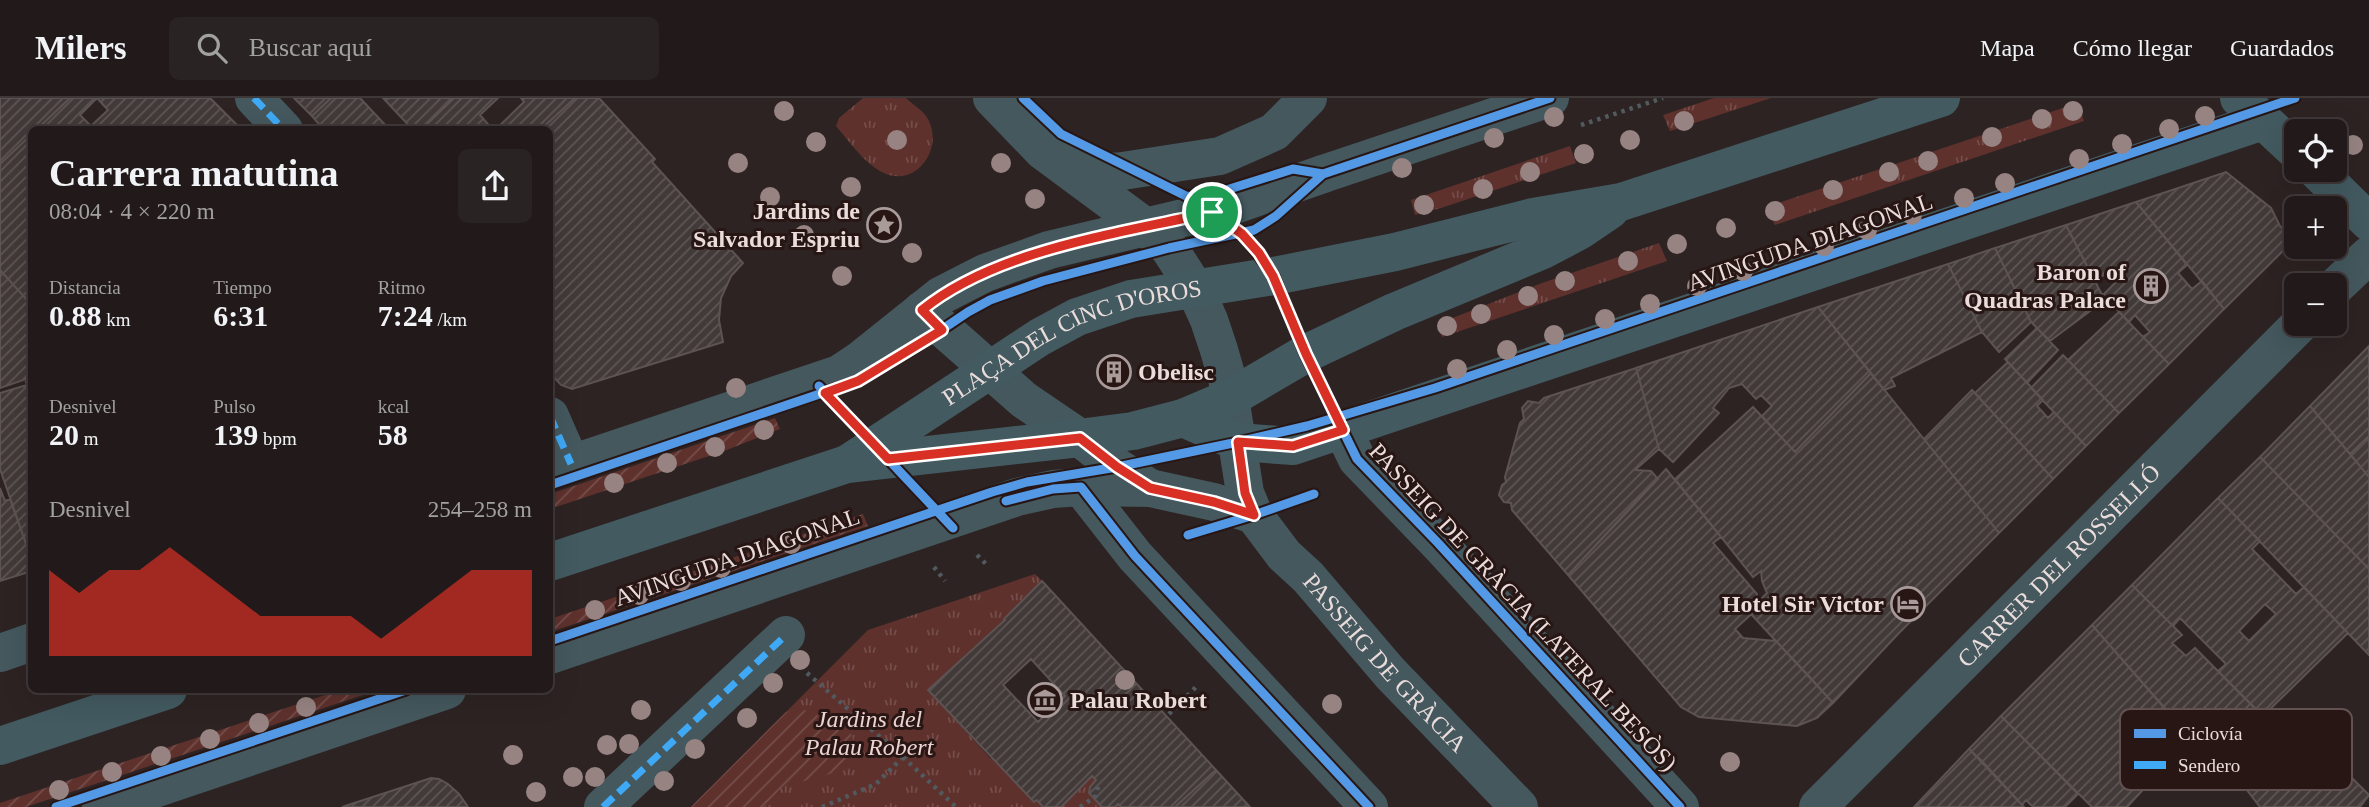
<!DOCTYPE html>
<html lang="es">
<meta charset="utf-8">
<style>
body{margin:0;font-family:"Times New Roman",serif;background:#2a2323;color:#f1f3f6;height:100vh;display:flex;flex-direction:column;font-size:26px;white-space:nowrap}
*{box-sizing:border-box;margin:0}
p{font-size:23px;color:#a2a1a2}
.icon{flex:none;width:38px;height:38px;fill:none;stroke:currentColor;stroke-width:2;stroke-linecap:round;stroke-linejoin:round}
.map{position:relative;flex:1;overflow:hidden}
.sheet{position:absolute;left:28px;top:28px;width:525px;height:567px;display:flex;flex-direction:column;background:#221a1a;border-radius:10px;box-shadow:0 7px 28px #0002,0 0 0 2px #3f3839}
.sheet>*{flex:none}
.fabs{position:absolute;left:2284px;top:21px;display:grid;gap:14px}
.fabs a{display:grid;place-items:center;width:63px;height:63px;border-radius:10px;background:#221a1a;box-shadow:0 7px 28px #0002,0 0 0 2px #3f3839;font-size:35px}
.pin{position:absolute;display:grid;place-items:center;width:60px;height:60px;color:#fff;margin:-30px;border:4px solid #fff;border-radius:50%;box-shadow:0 2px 7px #0007}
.round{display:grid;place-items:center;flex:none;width:74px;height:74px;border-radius:10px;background:#2a2323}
.head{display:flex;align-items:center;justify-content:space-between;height:119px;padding:0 21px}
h1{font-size:38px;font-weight:600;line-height:52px}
.stats{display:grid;grid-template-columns:repeat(3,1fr);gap:10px;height:119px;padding:7px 21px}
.stats div{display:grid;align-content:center}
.stats b{font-size:30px;font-weight:600}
.stats small{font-size:19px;font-weight:400}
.stats p{font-size:19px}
.chart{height:196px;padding:14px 21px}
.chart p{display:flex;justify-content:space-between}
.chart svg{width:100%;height:126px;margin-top:7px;fill:#d93025;opacity:.7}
header{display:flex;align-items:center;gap:42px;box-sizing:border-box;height:98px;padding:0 35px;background:#221a1a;border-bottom:2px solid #3f3839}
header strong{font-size:33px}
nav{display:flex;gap:38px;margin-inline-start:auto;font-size:24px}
.search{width:490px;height:63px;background:#2a2323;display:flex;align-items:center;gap:18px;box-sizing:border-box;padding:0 24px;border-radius:10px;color:#a2a1a2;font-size:26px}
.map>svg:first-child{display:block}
.grass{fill:url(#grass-tufts)}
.garden{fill:url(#garden-furrows)}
.building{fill:url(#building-hatch);stroke:#5c5352;stroke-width:2;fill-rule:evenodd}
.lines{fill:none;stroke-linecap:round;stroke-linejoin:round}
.path{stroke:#505a5f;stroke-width:4.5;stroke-dasharray:3.5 5;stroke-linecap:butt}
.pedestrian{stroke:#44585e;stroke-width:38}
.minor{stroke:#44585e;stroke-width:38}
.tertiary{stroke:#44585e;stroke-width:38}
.secondary{stroke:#425a60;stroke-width:38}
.quiet{stroke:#3fa9f5;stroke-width:7;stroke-dasharray:14 7;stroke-linecap:butt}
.cycleway-casing{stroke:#281614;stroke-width:13}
.cycleway{stroke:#5399e6;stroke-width:9}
.tree{fill:#978482}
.route-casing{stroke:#fff;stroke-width:14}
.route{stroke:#d93025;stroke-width:9}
.labels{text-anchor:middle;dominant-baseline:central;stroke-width:6;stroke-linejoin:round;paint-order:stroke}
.poi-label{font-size:24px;font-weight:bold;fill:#eadcdb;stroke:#281614;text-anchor:end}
.street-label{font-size:24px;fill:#eadcdb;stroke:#281614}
.park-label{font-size:24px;font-style:italic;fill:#edd3d0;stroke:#281614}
.key{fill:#281614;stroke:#625150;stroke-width:2}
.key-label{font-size:19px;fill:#eadcdb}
</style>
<header>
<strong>Milers</strong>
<div class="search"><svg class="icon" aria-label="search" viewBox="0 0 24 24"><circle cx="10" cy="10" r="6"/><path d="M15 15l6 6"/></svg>Buscar aquí</div>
<nav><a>Mapa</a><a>Cómo llegar</a><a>Guardados</a></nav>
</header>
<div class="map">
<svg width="2369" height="709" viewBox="0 0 2369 709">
<defs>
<pattern id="grass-tufts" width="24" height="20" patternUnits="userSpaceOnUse" patternTransform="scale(1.75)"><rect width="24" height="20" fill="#5e312d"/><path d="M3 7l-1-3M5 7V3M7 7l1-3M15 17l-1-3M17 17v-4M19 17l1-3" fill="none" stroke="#754e4b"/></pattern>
<pattern id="garden-furrows" width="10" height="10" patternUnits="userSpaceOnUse" patternTransform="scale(1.75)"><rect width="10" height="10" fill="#5e312d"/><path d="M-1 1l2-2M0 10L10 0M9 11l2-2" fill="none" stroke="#754e4b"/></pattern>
<pattern id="building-hatch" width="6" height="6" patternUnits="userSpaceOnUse" patternTransform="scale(1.75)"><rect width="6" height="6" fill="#423a39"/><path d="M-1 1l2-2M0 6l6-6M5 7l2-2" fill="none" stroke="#5d5655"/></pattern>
</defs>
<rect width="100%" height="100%" fill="#2d2322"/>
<path class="grass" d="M863,0H906C912,6 922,12 926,18C947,49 915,92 882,74C864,65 849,43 836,28L839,20Z
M1714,0H1771L1670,33L1663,17Z
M2078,5L2084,23L1775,127L1766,109Z
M1570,48L1576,65L1441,110L1415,117L1411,102Z
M1659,145L1667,163L1442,239L1437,226L1542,185Z
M1035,476L1042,483L1005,522L928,592L991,661L993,660L1033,704L1037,702L1043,709H691L868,532Z
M1092,678L1121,709H1061Z"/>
<path class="garden" d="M775,320L780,331L724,353L550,411V396Z
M863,416L868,428L550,534V521Z
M340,592H378L26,709H0V705Z
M799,610L849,630C856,647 856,655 849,671L782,689L764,709H691L786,614Z"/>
<path class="building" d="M0,0H70L36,32H32V36L0,66Z
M70,0H210L242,32H36ZM97,0L108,12L91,28L80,17Z
M294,0H331L312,18Z
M331,0H360L390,32H324L312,18Z
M383,0H454L421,32H413Z
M454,0H498L480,17L493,32H421Z
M521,0H575L540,32H495L524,4Z
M575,0H599L655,61L652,64L743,165L731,178L721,200L719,222L723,244L572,291L561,287L550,275V32H540Z
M32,36V202L28,203L0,172V66Z
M2226,74L2271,110L2280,128L2294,142L2224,211L2136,104Z
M2136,104L2187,167L2178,175L2192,191L2202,183L2224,211L2169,266L2143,239L2150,234L2135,217L2129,224L2103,197L2116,184L2108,175L2094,182L2066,127Z
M2066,127L2101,195L2106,201L2050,243L2031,224L1995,150Z
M1995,150L2031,224L1999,254L1982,234L1948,166Z
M1948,166L1982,234L1891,280L1895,288L1884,292L1818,209Z
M0,172L28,203L32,225V279L0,290Z
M1818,209L1871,275L1795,354L1762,318L1772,308L1761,297L1756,301L1742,286L1729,290L1713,310L1719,315L1673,364L1659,351L1636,270Z
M2119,214L2169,266L2119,315L2068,262Z
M2037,230L2058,252L2027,285L2005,261Z
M2369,248V338L2350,356L2310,308Z
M2063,257L2119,315L2086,348L2031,290Z
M2008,264L2043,302L2037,308L2048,320L2054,314L2086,348L2053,381L1975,295Z
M1114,267L1122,270L1121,277L1112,282L1104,278L1107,271Z
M1636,270L1659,351L1635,372L1651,373L1658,381L1568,477L1512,412L1511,405L1504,404L1499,397L1502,387L1506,384L1505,379L1520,325L1524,321L1522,310L1528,303L1539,305L1544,300Z
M1871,275L1999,435L1898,536L1833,605L1751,516L1757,511L1755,507L1767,495L1762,483L1761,473L1753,479L1675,381L1753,309L1795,354Z
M32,279V463L0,371V295L27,287L25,281Z
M1972,292L2053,381L1999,435L1924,341Z
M2310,308L2369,379V471L2260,359Z
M2369,338V379L2350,356Z
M2260,359L2369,471V557L2218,400Z
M1666,371L1721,439L1713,445L1757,496L1755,507L1757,511L1735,531L1743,540L1776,543L1808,577L1833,605L1817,620L1797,628L1699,619L1681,609L1568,477Z
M0,390L5,403L10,401L32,463V473L0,483Z
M2218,400L2260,443L2252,451L2296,496L2304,489L2348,535L2263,618L2218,573L2226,566L2180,520L2173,528L2132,487ZM2265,506L2276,516L2249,543L2239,533Z
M1042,483L1216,672L1175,709H1121L1118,706L1115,709H1102L1089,695L1090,689L1096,682L1092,678L1061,709H1043L1037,702L1034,704L928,592L1005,522L1004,521ZM1031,561L1065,598L1038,624L1003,587Z
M2132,487L2182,537L2172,545L2186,558L2195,550L2292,648L2237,692L2092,527Z
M2092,527L2193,643L2175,660L2180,671L2176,681L2165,686L2153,681L2127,709H2092L2001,618Z
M2001,618L2078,696L2065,709H2033L2026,702L2022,707L1969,651Z
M2308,636L2369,697L2360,709H2260L2243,687Z
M1969,651L1983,664L2024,709H1914Z
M1216,672L1250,709H1175Z
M431,680L439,681L448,686L459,696L468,709H342Z"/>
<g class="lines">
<path class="path" d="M1581,27L1663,0
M977,457L988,468
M934,469L945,483
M807,575L903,659L956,709
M1169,616L1198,587
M822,709L876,686L903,659
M1080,709L1096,698L1099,684"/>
<path class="pedestrian" d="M603,709L786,537"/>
<path class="minor" d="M254,0L284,32
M1323,76L1550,0
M550,318L571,366
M1343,332L1357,361L1438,445L1680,709
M1081,389L1135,458L1369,709"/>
<g class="tertiary">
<path id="s1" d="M992,0L1043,53L1147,130L1169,150L1194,189L1209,222L1219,252L1227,280L1245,395L1254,417L1284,457L1308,479L1390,575L1519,709"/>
<path d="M1066,63L1081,70L1116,74L1220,58L1274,34L1308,0"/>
<path d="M2334,190L2369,157"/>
<path d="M922,212L1024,302L1080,340L1117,369L1150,390L1214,404L1254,417"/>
<path d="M550,373L839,276L860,262L940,198L985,175L1049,152L1229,109L1323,76"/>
<path d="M0,555L32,544"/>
<path d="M550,557L1017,399L1053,391L1081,389L1150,390"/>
<path d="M101,709L447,592"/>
<path id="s2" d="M1818,709L2300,226"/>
</g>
<g class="secondary">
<path d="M2239,0L2296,53"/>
<path d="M2316,72L2369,124"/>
<path d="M1183,320L1238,344L1293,348L2263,23"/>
<path id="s3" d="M847,366L1040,239L1077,219L1131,201L1274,178L1395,154L1533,119L1621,104L1941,0"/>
<path d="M550,464L847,366L1080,340L1133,333L1183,320L1230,300L1305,256L1394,214L1543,152L1579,133L1610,112"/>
<path d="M0,648L168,592"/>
</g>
<path class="quiet" d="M254,0L284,32
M550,318L571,366
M603,709L786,537"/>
<g class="cycleway-casing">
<path id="cycleway" d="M1023,0L1061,36L1186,98L1212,114L1242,136L1274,178L1305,256L1357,361L1438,445L1680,709
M1186,98L1204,99L1293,71L1323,76
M819,288L953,430
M550,387L858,283L910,253L968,214L990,202L1043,183L1169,150L1254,132L1276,118L1323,76L1550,0
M1006,403L1053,391L1081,389L1135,458L1369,709
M1188,437L1254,417L1314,396
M550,543L992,394L1027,384L1117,369L1238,344L1307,328L1435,290L2295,0
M56,709L406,592"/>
</g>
<use href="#cycleway" class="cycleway"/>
</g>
<g class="tree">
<circle cx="784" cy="13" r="10"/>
<circle cx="2073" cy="13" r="10"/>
<circle cx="2205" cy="18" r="10"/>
<circle cx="1554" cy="19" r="10"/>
<circle cx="2042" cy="21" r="10"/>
<circle cx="1684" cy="23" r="10"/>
<circle cx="2169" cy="31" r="10"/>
<circle cx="1992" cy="39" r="10"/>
<circle cx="1494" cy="40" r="10"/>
<circle cx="897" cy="42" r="10"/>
<circle cx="1630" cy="42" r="10"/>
<circle cx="816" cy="44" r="10"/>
<circle cx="2122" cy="46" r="10"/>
<circle cx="2353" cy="47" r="10"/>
<circle cx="1584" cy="56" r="10"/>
<circle cx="2079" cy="61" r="10"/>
<circle cx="1928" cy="63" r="10"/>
<circle cx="738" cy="65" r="10"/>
<circle cx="1001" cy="65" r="10"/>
<circle cx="1402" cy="70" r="10"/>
<circle cx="1530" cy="74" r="10"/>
<circle cx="1889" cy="74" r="10"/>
<circle cx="2005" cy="85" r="10"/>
<circle cx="851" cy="89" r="10"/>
<circle cx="1483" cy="91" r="10"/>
<circle cx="1833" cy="92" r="10"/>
<circle cx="770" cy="99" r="10"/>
<circle cx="1964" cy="100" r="10"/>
<circle cx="1035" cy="101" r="10"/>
<circle cx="1424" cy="107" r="10"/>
<circle cx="1775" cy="113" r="10"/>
<circle cx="1912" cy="117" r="10"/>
<circle cx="1726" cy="130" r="10"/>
<circle cx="1867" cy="132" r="10"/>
<circle cx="804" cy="137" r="10"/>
<circle cx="1677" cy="146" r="10"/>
<circle cx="1824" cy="148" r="10"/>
<circle cx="912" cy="155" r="10"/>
<circle cx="1628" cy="163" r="10"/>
<circle cx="1743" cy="173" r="10"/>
<circle cx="842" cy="178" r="10"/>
<circle cx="1565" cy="183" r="10"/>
<circle cx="1697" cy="188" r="10"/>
<circle cx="1528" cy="198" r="10"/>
<circle cx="1650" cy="206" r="10"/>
<circle cx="1481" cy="216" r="10"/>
<circle cx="1605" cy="221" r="10"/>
<circle cx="1447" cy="228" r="10"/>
<circle cx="1554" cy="237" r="10"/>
<circle cx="1507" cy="252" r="10"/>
<circle cx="1457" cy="271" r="10"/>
<circle cx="736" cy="290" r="10"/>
<circle cx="764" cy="332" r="10"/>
<circle cx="715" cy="349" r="10"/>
<circle cx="667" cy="365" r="10"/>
<circle cx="614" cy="385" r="10"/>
<circle cx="791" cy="446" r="10"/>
<circle cx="721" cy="470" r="10"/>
<circle cx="681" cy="483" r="10"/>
<circle cx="639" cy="497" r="10"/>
<circle cx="595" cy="512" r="10"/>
<circle cx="800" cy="562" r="10"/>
<circle cx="1125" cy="582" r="10"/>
<circle cx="773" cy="585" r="10"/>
<circle cx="1332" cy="606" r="10"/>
<circle cx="306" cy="609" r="10"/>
<circle cx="641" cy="612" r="10"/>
<circle cx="747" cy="620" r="10"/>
<circle cx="259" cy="625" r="10"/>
<circle cx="210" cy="641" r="10"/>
<circle cx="629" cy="646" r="10"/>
<circle cx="607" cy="647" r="10"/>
<circle cx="695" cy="651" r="10"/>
<circle cx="513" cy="657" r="10"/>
<circle cx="161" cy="658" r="10"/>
<circle cx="1730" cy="664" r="10"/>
<circle cx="112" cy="674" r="10"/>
<circle cx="573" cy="679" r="10"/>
<circle cx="595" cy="679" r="10"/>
<circle cx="664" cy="683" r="10"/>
<circle cx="59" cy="692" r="10"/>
<circle cx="536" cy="694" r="10"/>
</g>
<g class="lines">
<g class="route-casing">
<path id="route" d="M1212,114L1242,136L1259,155L1273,178L1306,256L1343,332L1293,348L1238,344L1245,395L1254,417L1214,404L1150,390L1117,369L1080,340L888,361L825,295L858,283L942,232L922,212C997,151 1119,136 1212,114Z"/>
</g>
<use href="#route" class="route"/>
</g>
<defs>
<g id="sight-ring" transform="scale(1.75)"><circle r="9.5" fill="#281614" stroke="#a89b9a" stroke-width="1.5"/><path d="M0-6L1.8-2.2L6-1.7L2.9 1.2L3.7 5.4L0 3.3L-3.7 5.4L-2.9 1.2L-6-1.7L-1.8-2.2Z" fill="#a89b9a"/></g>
<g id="building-ring" transform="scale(1.75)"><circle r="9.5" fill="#281614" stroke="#a89b9a" stroke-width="1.5"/><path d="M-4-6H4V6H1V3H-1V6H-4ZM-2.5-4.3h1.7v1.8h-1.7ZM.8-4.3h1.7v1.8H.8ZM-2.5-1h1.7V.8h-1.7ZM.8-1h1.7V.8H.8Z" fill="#a89b9a"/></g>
<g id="hotel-ring" transform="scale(1.75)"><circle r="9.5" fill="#281614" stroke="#a89b9a" stroke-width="1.5"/><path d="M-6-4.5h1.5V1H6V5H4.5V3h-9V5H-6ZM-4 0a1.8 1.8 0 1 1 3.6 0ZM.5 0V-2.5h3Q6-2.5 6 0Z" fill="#a89b9a"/></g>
<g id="museum-ring" transform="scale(1.75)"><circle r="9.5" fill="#281614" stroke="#a89b9a" stroke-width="1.5"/><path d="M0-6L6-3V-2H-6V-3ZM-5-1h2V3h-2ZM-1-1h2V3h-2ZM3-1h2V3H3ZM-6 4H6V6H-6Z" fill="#a89b9a"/></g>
</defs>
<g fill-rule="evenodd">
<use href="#sight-ring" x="884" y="127"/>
<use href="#building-ring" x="2151" y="188"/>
<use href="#building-ring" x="1114" y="274"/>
<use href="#hotel-ring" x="1908" y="506"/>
<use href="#museum-ring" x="1045" y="602"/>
</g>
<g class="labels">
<g class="poi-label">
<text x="860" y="113">Jardins de<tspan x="860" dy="28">Salvador Espriu</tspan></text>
<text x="2126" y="174">Baron of<tspan x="2126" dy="28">Quadras Palace</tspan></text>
<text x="1138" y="274" text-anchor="start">Obelisc</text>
<text x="1884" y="506">Hotel Sir Victor</text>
<text x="1070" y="602" text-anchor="start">Palau Robert</text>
</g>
<g class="street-label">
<text transform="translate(1810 144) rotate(-19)">AVINGUDA DIAGONAL</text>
<text stroke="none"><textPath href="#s3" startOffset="259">PLAÇA DEL CINC D'OROS</textPath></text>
<text transform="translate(737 459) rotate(-19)">AVINGUDA DIAGONAL</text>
<text stroke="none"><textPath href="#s2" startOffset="341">CARRER DEL ROSSELLÓ</textPath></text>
<text transform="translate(1523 509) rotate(47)">PASSEIG DE GRÀCIA (LATERAL BESÒS)</text>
<text stroke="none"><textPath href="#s1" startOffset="714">PASSEIG DE GRÀCIA</textPath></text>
</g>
<g class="park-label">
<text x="869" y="621">Jardins del<tspan x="869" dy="28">Palau Robert</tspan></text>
</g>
</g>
<rect x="2120" y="611" width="232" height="81" rx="10" class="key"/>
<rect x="2134" y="631" width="32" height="9" fill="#5399e6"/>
<rect x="2134" y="663" width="32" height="8" fill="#3fa9f5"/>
<g class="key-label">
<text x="2178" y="642">Ciclovía</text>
<text x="2178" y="674">Sendero</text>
</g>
</svg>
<div class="fabs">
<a><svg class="icon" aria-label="locate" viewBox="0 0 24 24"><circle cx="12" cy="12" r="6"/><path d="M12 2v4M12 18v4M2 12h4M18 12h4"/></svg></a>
<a>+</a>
<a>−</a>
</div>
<div class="pin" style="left:1212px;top:114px;background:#1e9e55"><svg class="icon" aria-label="arrive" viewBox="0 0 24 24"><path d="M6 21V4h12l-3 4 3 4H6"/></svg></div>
<section class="sheet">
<div class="head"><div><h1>Carrera matutina</h1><p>08:04 · 4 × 220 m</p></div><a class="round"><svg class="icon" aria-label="share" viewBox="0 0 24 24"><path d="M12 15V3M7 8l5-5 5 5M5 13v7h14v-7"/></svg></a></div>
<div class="stats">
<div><p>Distancia</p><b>0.88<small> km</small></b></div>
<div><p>Tiempo</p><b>6:31</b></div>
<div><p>Ritmo</p><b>7:24<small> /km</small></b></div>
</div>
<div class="stats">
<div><p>Desnivel</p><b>20<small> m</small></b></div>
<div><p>Pulso</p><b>139<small> bpm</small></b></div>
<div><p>kcal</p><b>58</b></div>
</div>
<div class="chart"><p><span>Desnivel</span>254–258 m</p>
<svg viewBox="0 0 160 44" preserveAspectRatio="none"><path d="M0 44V14L10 22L20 14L30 14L40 6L50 14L60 22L70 30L80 30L90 30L100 30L110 38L120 30L130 22L140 14L150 14L160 14V44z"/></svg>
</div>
</section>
</div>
